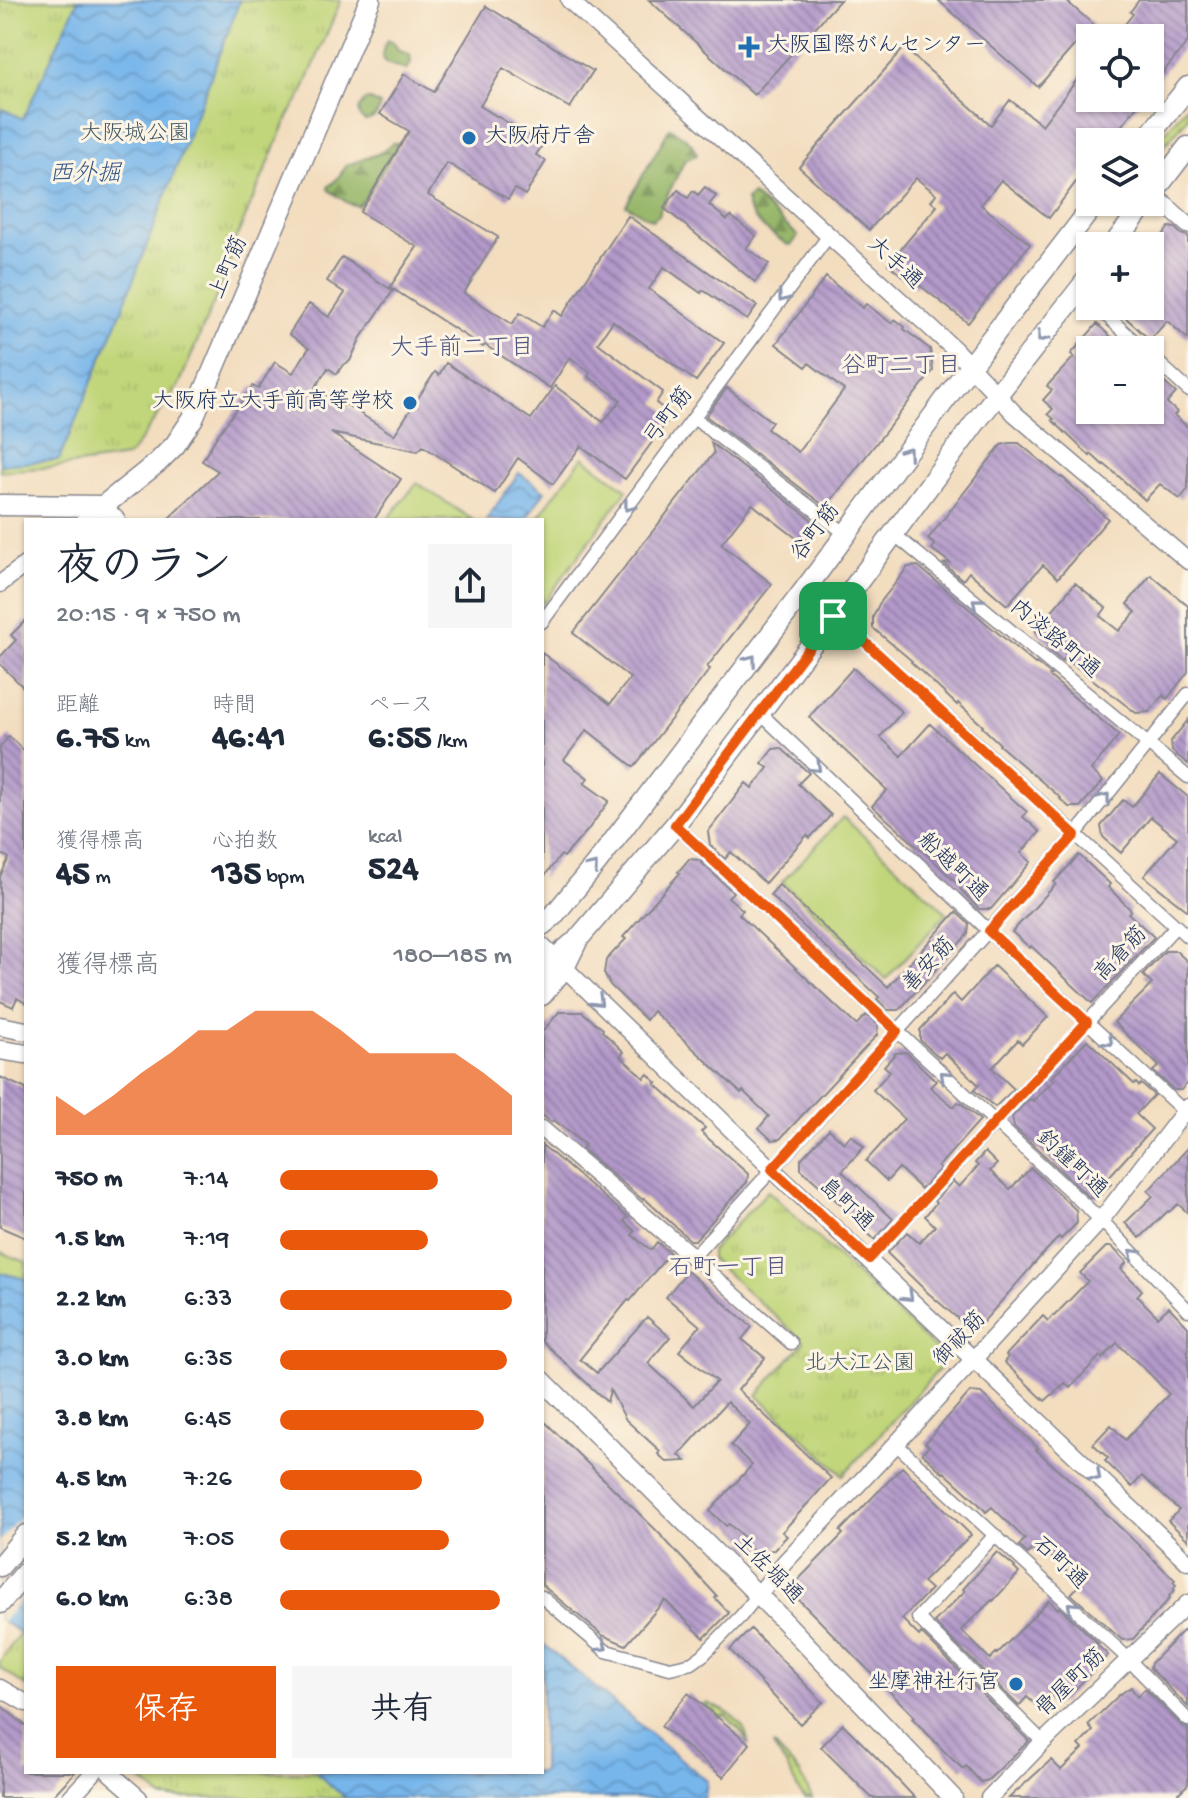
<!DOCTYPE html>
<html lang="ja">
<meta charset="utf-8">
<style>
body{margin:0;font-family:"Gochi Hand","Klee One",sans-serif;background:#f6f6f7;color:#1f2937;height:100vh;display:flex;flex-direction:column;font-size:30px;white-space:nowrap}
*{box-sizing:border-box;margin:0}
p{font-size:26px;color:#747a83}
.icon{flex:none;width:44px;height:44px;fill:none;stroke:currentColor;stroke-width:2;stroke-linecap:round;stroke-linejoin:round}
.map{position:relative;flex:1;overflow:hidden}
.details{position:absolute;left:24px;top:518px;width:520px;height:1256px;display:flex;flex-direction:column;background:#fff;border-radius:0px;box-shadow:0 2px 6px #0004}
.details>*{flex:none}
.buttons{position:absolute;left:1076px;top:24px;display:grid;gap:16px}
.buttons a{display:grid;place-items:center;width:88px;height:88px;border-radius:0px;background:#fff;box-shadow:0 2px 6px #0004;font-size:40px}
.pin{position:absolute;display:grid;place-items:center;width:68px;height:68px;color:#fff;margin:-34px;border-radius:16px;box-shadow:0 4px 12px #0006}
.round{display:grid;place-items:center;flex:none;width:84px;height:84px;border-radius:0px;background:#f6f6f7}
.head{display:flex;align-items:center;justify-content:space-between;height:136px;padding:0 32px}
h1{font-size:44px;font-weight:700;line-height:60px}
.figures{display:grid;grid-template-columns:repeat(3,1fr);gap:12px;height:136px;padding:8px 32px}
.figures div{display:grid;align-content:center}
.figures b{font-size:34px;font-weight:700}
.figures small{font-size:22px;font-weight:400}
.figures p{font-size:22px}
.chart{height:224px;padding:16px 32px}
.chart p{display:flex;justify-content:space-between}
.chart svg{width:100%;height:144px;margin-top:8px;fill:#ea580c;opacity:.7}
.button{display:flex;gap:16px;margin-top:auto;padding:16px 32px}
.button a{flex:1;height:92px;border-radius:0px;background:#ea580c;color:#fff;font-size:32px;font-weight:700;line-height:92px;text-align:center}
.button a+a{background:#f6f6f7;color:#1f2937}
ul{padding:0 32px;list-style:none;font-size:26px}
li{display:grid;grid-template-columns:128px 96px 1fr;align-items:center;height:60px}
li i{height:20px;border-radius:10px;background:#ea580c}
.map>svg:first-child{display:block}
.grass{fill:url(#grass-dots);stroke:#6e826c;stroke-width:2}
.forest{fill:url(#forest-firs);stroke:#5a7364;stroke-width:2}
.park{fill:url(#park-tufts);stroke:#6e826c;stroke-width:2}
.pitch{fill:#c1d67a;stroke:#6e826c;stroke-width:2}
.water{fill:url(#water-waves);stroke:#4972a4;stroke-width:2}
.pier{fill:#f3ddbf}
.building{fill:url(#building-back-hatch)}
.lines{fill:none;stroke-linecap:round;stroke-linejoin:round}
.minor-casing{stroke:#87868e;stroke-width:15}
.tertiary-casing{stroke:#87868e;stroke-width:19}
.secondary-casing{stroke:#87868e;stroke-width:21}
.primary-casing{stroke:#87868e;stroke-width:23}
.minor{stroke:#fff;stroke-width:12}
.tertiary{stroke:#fff;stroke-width:16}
.secondary{stroke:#fff;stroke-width:18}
.primary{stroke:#fff;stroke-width:20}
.oneway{stroke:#8d97ae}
.route-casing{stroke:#fff;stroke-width:16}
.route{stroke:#ea580c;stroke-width:10}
.poi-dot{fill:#1f6fb2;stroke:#fcf5e5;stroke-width:3}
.labels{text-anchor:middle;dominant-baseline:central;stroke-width:6;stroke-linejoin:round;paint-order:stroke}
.poi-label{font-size:22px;fill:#1b2f5e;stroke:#fcf5e5;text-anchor:start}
.park-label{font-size:22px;fill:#445965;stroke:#fcf5e5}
.street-label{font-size:22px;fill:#1b2f5e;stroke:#fcf5e5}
.water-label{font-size:24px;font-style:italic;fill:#375888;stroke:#fcf5e5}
.neighbourhood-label{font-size:24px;fill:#505483;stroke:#fcf5e5}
</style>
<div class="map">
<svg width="1188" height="1798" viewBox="0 0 1188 1798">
<defs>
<pattern id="grass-dots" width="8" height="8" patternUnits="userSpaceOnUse" patternTransform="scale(2)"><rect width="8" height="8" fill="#c1d67a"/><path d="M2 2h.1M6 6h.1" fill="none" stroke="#a5b86c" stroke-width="1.8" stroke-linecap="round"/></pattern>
<pattern id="forest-firs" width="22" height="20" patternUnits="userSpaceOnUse" patternTransform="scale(2)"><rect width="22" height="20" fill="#98b76a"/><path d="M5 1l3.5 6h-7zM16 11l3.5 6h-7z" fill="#7b955a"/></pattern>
<pattern id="park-tufts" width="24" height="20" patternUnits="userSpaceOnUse" patternTransform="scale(2)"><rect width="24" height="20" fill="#c1d67a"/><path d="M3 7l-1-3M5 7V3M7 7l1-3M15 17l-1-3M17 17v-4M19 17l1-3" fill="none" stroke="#a5b86c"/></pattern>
<pattern id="water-waves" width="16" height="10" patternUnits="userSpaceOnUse" patternTransform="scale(2)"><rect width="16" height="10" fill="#77b6eb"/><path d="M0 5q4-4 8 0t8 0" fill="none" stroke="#6194c2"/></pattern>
<pattern id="building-back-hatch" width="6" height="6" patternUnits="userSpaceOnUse" patternTransform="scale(2)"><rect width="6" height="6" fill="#b299c9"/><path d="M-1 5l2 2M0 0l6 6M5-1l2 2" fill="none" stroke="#907da6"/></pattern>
</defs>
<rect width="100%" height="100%" fill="#fcf5e5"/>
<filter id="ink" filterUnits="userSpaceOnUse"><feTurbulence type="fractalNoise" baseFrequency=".0125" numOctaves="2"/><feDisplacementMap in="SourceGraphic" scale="16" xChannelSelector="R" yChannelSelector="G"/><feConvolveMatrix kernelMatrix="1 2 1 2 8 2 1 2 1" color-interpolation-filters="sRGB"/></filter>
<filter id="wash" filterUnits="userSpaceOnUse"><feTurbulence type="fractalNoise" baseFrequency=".006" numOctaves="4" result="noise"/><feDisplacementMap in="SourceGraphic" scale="32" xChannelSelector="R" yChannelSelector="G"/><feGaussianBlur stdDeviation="1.8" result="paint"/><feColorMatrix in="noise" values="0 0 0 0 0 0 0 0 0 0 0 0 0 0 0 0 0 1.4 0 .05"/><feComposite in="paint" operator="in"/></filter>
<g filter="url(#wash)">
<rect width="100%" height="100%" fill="#f3ddbf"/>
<path class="grass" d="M1188,104V117L1173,136L1150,159V151Z
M707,1703C725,1710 745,1720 748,1741L738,1728L725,1715L720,1718L704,1704Z
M774,1745L800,1773L812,1798H804L801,1795L786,1765L773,1746Z"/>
<path class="forest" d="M387,40L394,43L398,50L410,55L411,63L406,70L386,63L382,56L384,46Z
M371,100L380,105C378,115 374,119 365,121L360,117L358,110L364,101Z
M670,128C681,135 694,141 697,155L685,160L660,210V214L652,220L626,205Z
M392,143H399L364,200L358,206L348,203L329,190L328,187L337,179L347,165L380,153Z
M753,195L798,236L792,244L788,245C771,233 749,221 746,200Z"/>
<path class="park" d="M0,0H341L301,96L289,115L235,241L229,266L179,385L132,452L126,457L57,467L0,471Z
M768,1191L941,1354V1367L843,1475L757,1395L804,1342L711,1259V1251Z
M0,1252L26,1262V1279L0,1273Z
M20,1633L26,1636V1686L0,1668V1661Z
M132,1772H315L346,1798H162Z"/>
<path class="pitch" d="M583,457L627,490L542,605V520H536Z
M417,483L473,520H387Z
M843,817L947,913L886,979L782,882Z"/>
<path class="water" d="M78,0H240L122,310L59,460L0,465V119L3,109L23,119Z
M519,473L545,491L525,520H486Z
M0,1273L26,1279V1636L0,1620Z
M542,1643L707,1781L705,1798H346L315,1772H542Z"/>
<path class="pier" d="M26,1510V1594L0,1624V1541Z"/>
<g id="blocks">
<path class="building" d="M649,0H840L754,95Z
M938,0H1065L1093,24L1038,87Z
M1139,0H1188V41L1150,89V38H1114L1133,14L1130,12Z
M486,6L593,71L570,108L503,68L480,106L543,144L536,155L546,161L525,195L515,189L508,199L447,163L428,195L498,237L464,293L512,324L520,313L542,327L554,310L562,316L628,216L757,306L747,320L703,290L701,293L664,267L649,289L724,343L696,381L613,321L598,343L663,392L656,403L672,415L625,479L581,446L553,484L518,458L495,493L423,446L418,451L331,433L401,479L374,520H167L218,471L202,461L217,436L253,386L258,389L275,362L293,373L309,348L289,334L309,304L329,317L345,293L327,281L342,257L393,291L360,339L350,361L343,365L337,374L328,368L315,388L343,406L345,404L394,435L435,372L439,375L446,363L531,419L555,386L603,422L621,400L588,376L590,373L570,357L550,388L485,345L483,347L390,287L417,247L360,212L409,131L380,114L404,74L434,92Z
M904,48L991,125L1010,100L1042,125L1090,63V98H1143L1109,142H1090V163L1049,218L1001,180L981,205L1030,244L968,323L918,284L915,287L888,264L937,206L931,201L936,194L916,178L869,230L799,167Z
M705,187L716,196L709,205L727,220L731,216L756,236L746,248L769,264L755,282L664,208L678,190L688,198L693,191L698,195Z
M1169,227L1175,228L1181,234L1188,236V339L1167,321L1150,340L1113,306H1150V252Z
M826,277L863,308L866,304L891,323L895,319L905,327L904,329L930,349L933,371L826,507L706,416L727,388L772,422L767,429L798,452L844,390L809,363L806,367L776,344Z
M1097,324L1126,350H1090V410H1150V381L1156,375L1176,393L1167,403L1177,412L1174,415L1188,427V489L1180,499L1160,484L1145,500L1115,473L1104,464L1103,465L1091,454L1090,456L1052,420L1054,419L1048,414L1053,409L1043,400L1052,390L1047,386L1074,357L1071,354Z
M711,443L816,523L817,527L804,544L752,504L721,544L772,584L707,667L710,669L634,767L587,730L564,760L588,778L584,783L609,801L587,831L564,857L561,855L542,879V653L610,704L630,678L573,633L714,453Z
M1010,443H1019L1061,478L1062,477L1108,519L1058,578L1043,565L1007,605L969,572L963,580L944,564L950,563L932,549L935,545L928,539L1001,445Z
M918,566L1035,664L1036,663L1051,675L1049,676L1119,735L1091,770L1103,781L1080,807H1069L1060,799L1061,798L999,745L1000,744L982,727L983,726L958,703L957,705L911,662L912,661L873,628V617L879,604L908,567Z
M1151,575L1188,606V672L1167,699L1163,695L1149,712L1136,713L1065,658L1062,661L1048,649L1051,645L1035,631L1075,583L1106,608L1100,616L1119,631L1136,612L1127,604Z
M26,620V690L0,664V657L16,640L11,635Z
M853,668L902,712L880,737L901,756L930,724L1027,812L1023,817L1040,832L1021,853L1031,862L991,909H979L960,889L961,887L937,864L872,806L887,790L809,717Z
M1188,720V764L1172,751L1171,741Z
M9,736L26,753V1003L17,998L13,1007L0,1001V877L9,858L0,853V747Z
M781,748L809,773L798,784L831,815L810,838L807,835L765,883L731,852L725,859L710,845L708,832L746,783L752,788L768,768L762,763L773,749Z
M1160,774L1188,797V911L1144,876L1177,838L1151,817L1121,853L1103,837L1101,826L1123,800L1132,807Z
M1079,855L1110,884L1108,887L1131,910L1128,913L1154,937L1092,1003L1031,946L1030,948L1012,932L1056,884L1054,882Z
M689,859L699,860L733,892L728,897L743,910L739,914L856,1025L866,1015L878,1025L877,1035L780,1139L772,1140L759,1128L769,1116L743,1091L741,1093L653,1011L646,1020L610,985L604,973L606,960L626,939L623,937L680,873L678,872Z
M779,885L888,987L956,912L969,924L968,934L899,1010H888L877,999L879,997L770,895Z
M1165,951H1176L1188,962V1081L1181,1090H1174L1153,1071L1159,1066L1114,1022L1152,984L1143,975Z
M994,966L1048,1017L1022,1044L1018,1040L992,1068L1014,1089L995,1107L974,1090L979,1085L945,1053L940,1058L920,1040V1030L953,994L961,1002Z
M559,1012H582L603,1029L602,1031L624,1052L620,1056L644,1078L648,1074L657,1083L655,1084L705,1128L701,1132L748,1174L747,1182L695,1240H690L644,1198L643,1200L582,1149L585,1145L554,1120L551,1122L542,1115V1032Z
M1087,1040L1134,1084L1136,1083L1139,1086L1141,1084L1154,1095L1136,1114L1152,1129L1106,1180L1111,1184L1097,1198H1090L1014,1127L1012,1117L1027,1101L1031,1099L1033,1101L1054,1080L1051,1078Z
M906,1052L936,1081L930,1087L954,1107L958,1102L960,1104L961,1103L980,1120L938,1167L940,1169L921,1189L899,1168L887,1181L866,1161L904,1119L873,1090L890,1071L884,1066L896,1053Z
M0,1077L26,1089V1238L0,1227Z
M829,1129L844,1143L851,1135L864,1147L842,1171L893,1219L875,1240L856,1222L858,1220L801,1169V1159Z
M542,1145L628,1217L624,1221L635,1231L632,1235L651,1250L657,1242L670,1253L630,1301L628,1300L580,1359L597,1373L647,1317L670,1337L648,1363L694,1406L717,1381L679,1351L700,1326L666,1297L687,1271L752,1327L742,1339L765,1358L738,1390L831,1478L782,1532L787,1536L774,1550L752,1551L743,1544L747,1540L729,1524L726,1526L710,1511L752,1465L731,1445L750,1424L727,1402L679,1455L686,1461L667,1462L658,1454L660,1451L626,1420L610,1390L607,1402L542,1341Z
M1188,1148V1213L1178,1204L1169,1212L1168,1211L1140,1238L1125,1223L1153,1196L1148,1191Z
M985,1152L997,1164L990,1171L1010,1189L1031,1168L1076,1210L1077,1223L1061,1239L1059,1237L1041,1256L977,1329H970L927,1292L887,1253L907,1232L919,1243L935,1226L925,1216L936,1203L934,1201L953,1181L959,1187L978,1166L975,1163Z
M1106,1247H1112L1127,1262L1121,1269L1142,1290L1137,1296L1158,1317L1169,1307L1188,1327V1540L1168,1521L1179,1510L1142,1476L1132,1487L1105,1461L1108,1458L1093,1444L1111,1425L1125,1440L1169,1394L1151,1375L1117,1343L1102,1359L1100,1356L1070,1388L1065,1383L1045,1401L1004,1362L1008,1357L1006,1355L1043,1316L1048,1321L1053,1315L1054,1316L1088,1281L1080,1273Z
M970,1392L981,1393L1022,1432L1038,1448L1036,1450L1078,1487L1175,1580L1173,1582L1176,1585L1173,1588L1175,1590L1169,1596L1170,1598L1133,1639L1122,1640L1071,1594L1080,1584L1047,1553L1042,1558L1032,1549L1028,1554L1019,1546L1025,1539L992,1507L986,1512L976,1501L944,1472L943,1473L922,1453L929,1446L925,1443Z
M542,1419L656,1530L717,1596L715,1598L729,1613L704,1638L665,1600L626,1645L602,1635L542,1585Z
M902,1467L971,1535L923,1582L931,1589L902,1619L919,1636L921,1633L1029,1741L988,1780L981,1782L966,1766L963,1769L950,1757L912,1718L914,1716L797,1598L798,1580L843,1534L840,1531Z
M997,1552L1015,1567L1014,1568L1019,1573L993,1601L992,1600L961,1630L990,1659L996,1653L997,1654L1049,1600L1058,1609L1059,1607L1098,1643H1095L1108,1655L1061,1704L1050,1693L1037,1706L1027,1697L1019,1706L934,1622L965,1591L963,1589Z
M1188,1626V1707L1150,1668L1151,1663Z
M751,1629L823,1702L800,1724L730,1650Z
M1131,1687L1137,1697L1145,1689L1182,1726L1188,1729V1784L1174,1798H1009L1051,1760L1061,1770L1083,1749L1079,1745L1093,1731L1088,1725L1119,1695Z
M688,1693L750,1744L723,1777L661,1726Z
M0,1705L26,1726V1772H75L51,1798H0Z
M843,1724L879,1760L915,1798H872L821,1747Z"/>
</g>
</g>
<g filter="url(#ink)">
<use href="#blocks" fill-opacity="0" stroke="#87868e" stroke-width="2"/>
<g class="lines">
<g class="minor-casing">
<path id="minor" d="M1096,306L1144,350
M1150,355L1188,390
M694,418L846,534
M894,534L1188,777
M803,592L852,630L1188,937
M542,622L830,234
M760,713L989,931L1188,1115
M675,825L1101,1220L1188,1310
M869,1259L1176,926
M791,1343L693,1257L1075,835L1188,694
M896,1444L1122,1653L1188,1720
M995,1535L918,1618L1043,1742
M542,1597L606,1651L670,1668L692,1663L703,1655L741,1616L758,1595"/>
</g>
<g class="tertiary-casing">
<path id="tertiary" d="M569,0L954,349L1015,414L1188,561
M1153,194L1188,225
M85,520L103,506L117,520
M0,584L26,564
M542,946L772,1169L1188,1562
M542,1129L693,1257
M758,1595L785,1562L896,1444L1101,1220L1188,1107
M0,1688L26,1703
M109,1772L139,1798
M70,1798L94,1772
M989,1798L1043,1742L1188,1603"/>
</g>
<g class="secondary-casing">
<path id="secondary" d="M0,1026L26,1031
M0,1050L26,1054
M542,1380L781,1618L953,1798"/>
</g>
<g class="primary-casing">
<path id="primary" d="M1144,142L1188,87
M1150,197L1188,147
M1113,246L1146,202
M0,505L103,506L157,463L175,445L193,418L370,0
M542,925L553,916L596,864L818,572L970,366L1096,202
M542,970L572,944
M542,995L564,968L578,939L675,825L833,616L975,423L1090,276
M0,1566L26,1535
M0,1603L26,1572"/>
</g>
<use href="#minor" class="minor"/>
<use href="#tertiary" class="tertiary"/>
<use href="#secondary" class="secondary"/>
<use href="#primary" class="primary"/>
</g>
<defs><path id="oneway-chevron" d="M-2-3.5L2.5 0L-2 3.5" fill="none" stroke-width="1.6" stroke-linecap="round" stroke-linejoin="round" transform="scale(2)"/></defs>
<g class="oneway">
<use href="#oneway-chevron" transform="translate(783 297) rotate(126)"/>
<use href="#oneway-chevron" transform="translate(1042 337) rotate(128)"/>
<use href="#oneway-chevron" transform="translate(907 452) rotate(-54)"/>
<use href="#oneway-chevron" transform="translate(629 506) rotate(127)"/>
<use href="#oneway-chevron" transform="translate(977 603) rotate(-140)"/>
<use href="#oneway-chevron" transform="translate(751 660) rotate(-53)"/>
<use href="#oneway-chevron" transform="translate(816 767) rotate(44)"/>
<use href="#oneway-chevron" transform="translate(1105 798) rotate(-52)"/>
<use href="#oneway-chevron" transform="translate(593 867) rotate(-51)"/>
<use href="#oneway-chevron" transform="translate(598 1001) rotate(44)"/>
<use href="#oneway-chevron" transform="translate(1108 1041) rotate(43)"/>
<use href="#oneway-chevron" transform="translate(945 1076) rotate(-137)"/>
<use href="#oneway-chevron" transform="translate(1134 1254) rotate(-134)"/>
<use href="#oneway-chevron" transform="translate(908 1296) rotate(44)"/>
<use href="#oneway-chevron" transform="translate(1096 1476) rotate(43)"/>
<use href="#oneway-chevron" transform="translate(1072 1607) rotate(-137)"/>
<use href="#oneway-chevron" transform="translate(602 1646) rotate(34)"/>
</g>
</g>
<g class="lines" filter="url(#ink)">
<g class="route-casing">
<path id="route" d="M833,616L852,630L1075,835L989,931L1087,1022L869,1259L772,1169L897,1031L675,825Z"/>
</g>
<use href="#route" class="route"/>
</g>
<g class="poi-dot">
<path d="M745 35h8v8h8v8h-8v8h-8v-8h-8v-8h8z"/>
<circle cx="469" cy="138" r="8"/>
<circle cx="410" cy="403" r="8"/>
<circle cx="1016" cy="1684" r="8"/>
</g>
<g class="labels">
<g class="poi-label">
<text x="767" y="47">大阪国際がんセンター</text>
<text x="485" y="138">大阪府庁舎</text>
<text x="394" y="403" text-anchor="end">大阪府立大手前高等学校</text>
<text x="1000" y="1684" text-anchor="end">坐摩神社行宮</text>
</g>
<g class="park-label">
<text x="135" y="135">大阪城公園</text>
<text x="860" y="1365">北大江公園</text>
</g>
<g class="street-label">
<text transform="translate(894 264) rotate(43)">大手通</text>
<text transform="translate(230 268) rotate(-67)">上町筋</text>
<text transform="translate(670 417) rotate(-53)">弓町筋</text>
<text transform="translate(817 533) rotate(-53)">谷町筋</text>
<text transform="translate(1054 640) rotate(40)">内淡路町通</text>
<text transform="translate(952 868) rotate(44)">船越町通</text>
<text transform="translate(1122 955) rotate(-47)">高倉筋</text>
<text transform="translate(930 966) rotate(-47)">善安筋</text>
<text transform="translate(1071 1165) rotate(43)">釣鐘町通</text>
<text transform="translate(845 1206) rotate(43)">島町通</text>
<text transform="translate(961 1340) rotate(-47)">御祓筋</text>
<text transform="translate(1059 1564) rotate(43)">石町通</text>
<text transform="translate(767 1570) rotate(45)">土佐堀通</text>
<text transform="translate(1072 1684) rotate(-44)">骨屋町筋</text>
</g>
<g class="water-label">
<text x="85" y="175">西外掘</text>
</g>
<g class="neighbourhood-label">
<text x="462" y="349">大手前二丁目</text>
<text x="901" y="367">谷町二丁目</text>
<text x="728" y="1269">石町一丁目</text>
</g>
</g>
</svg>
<div class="buttons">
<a><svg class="icon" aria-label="locate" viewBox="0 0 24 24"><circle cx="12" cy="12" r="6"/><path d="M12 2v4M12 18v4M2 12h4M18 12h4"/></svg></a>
<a><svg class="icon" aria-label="layers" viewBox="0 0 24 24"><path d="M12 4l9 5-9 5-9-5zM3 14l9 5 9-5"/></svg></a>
<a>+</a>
<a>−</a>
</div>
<div class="pin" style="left:833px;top:616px;background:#1e9e55"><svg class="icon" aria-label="arrive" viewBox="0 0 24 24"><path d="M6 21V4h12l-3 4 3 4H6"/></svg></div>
<section class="details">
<div class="head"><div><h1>夜のラン</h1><p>20:15 · 9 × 750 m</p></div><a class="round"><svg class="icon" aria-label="share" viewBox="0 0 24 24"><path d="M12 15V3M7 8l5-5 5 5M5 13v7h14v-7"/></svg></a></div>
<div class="figures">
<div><p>距離</p><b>6.75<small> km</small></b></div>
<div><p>時間</p><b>46:41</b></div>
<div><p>ペース</p><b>6:55<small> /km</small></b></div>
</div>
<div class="figures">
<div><p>獲得標高</p><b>45<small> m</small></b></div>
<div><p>心拍数</p><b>135<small> bpm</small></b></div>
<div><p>kcal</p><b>524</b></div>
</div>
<div class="chart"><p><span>獲得標高</span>180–185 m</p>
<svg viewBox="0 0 160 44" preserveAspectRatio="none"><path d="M0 44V32L10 38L20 32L30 25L40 19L50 12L60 12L70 6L80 6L90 6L100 12L110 19L120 19L130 19L140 19L150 25L160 32V44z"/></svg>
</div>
<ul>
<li><b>750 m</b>7:14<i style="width:68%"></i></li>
<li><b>1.5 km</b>7:19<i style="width:64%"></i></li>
<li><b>2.2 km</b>6:33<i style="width:100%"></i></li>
<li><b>3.0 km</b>6:35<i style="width:98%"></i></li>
<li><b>3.8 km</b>6:45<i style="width:88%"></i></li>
<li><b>4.5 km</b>7:26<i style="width:61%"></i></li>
<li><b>5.2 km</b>7:05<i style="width:73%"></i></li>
<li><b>6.0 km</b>6:38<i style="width:95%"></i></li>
</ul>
<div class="button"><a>保存</a><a>共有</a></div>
</section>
</div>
